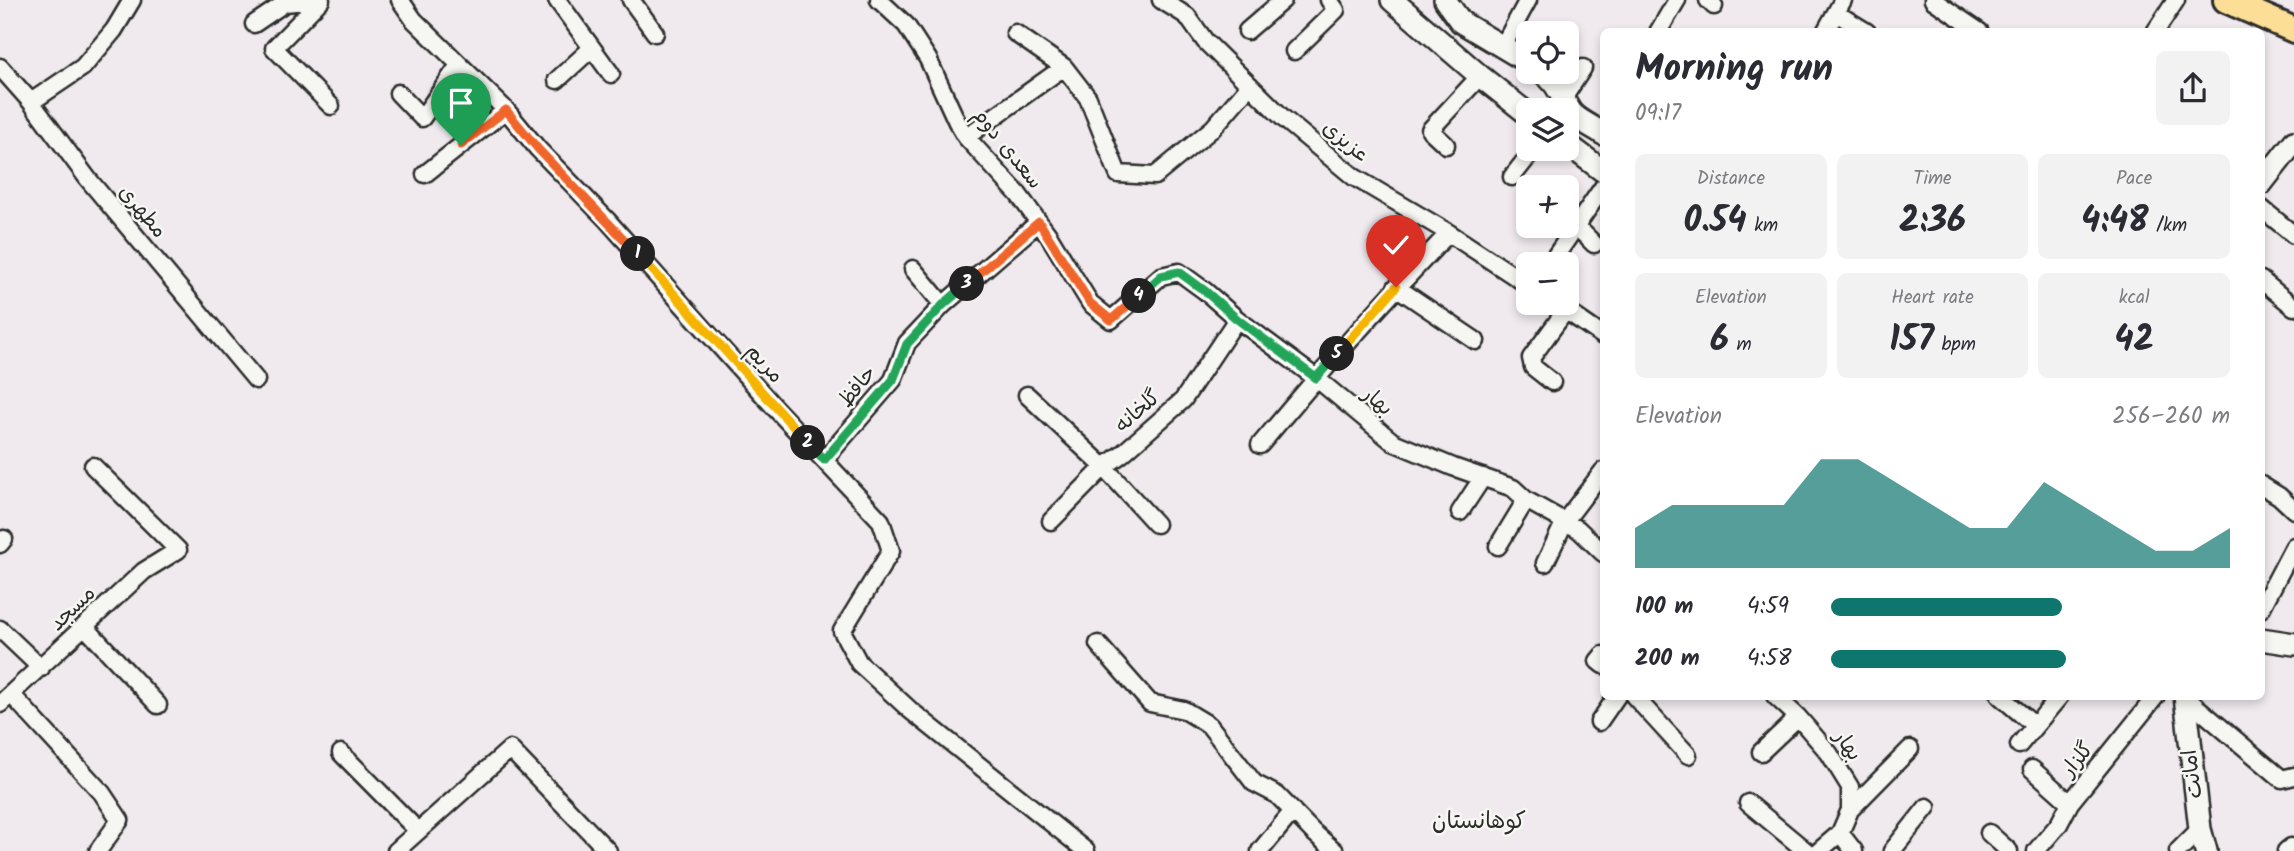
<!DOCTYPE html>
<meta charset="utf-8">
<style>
body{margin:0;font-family:Kalam,"Playpen Sans Arabic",sans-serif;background:#f2f2f3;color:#2b2b33;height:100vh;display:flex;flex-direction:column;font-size:26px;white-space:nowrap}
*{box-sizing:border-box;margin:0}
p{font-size:23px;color:#7c7c81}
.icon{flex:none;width:38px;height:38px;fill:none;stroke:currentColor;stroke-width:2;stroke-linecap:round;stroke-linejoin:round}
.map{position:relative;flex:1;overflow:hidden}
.details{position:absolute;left:1600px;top:28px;width:665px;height:672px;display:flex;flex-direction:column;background:#fff;border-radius:10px;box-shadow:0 4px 10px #0003}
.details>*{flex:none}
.tools{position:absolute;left:1516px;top:21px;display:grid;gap:14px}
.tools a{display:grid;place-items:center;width:63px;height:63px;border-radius:10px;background:#fff;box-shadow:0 4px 10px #0003;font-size:35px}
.pin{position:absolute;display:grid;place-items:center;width:60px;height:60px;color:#fff;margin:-72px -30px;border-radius:50% 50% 50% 0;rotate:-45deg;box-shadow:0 0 7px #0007}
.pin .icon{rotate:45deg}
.km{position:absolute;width:35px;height:35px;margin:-18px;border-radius:50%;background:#222;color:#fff;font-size:19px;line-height:35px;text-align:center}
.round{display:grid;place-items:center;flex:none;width:74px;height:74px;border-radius:10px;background:#f2f2f3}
.summary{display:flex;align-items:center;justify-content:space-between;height:119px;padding:0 35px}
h1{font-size:38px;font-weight:800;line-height:52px}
.metrics{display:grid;grid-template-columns:repeat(3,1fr);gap:10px;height:119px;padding:7px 35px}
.metrics div{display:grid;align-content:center;border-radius:10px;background:#f2f2f3;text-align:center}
.metrics b{font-size:35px;font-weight:800}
.metrics small{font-size:19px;font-weight:400}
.metrics p{font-size:19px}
.chart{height:196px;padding:14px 35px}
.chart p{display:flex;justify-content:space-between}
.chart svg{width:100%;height:126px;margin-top:7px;fill:#0f766e;opacity:.7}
ul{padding:0 35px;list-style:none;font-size:23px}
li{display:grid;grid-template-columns:112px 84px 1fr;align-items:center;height:52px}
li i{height:18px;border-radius:9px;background:#0f766e}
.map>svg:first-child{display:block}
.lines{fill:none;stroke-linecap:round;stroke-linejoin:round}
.street-casing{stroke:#2b2b2b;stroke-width:21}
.secondary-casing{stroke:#2b2b2b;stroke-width:26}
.primary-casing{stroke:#2b2b2b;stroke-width:30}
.street{stroke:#f6f6f2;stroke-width:16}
.secondary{stroke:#f6f6f2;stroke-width:21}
.primary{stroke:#fcde96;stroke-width:24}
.split-1-casing{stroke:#fff;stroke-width:14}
.split-2-casing{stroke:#fff;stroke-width:14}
.split-3-casing{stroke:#fff;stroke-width:14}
.split-4-casing{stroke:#fff;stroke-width:14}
.split-5-casing{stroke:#fff;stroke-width:14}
.split-6-casing{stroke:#fff;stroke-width:14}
.split-1{stroke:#f0652b;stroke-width:9}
.split-2{stroke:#f5b400;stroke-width:9}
.split-3{stroke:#22a559;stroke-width:9}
.split-4{stroke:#f0652b;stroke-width:9}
.split-5{stroke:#22a559;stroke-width:9}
.split-6{stroke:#f5b400;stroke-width:9}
.labels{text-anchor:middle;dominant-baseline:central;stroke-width:5;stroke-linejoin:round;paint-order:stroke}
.street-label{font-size:21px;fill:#2b2b2b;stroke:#f6f6f2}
.neighbourhood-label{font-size:23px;fill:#2b2b2b;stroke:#f6f6f2}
</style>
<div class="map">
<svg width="2294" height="851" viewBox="0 0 2294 851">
<rect width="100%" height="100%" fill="#f0eaef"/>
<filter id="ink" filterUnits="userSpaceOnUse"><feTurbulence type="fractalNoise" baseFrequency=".0143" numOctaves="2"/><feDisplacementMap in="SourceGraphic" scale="14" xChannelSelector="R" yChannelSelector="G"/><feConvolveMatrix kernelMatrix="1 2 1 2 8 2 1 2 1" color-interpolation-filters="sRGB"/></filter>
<g filter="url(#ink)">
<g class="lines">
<g class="street-casing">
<path id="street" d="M283,0L285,3L315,0
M321,0L274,48L331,106
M400,0L414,20L506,110L538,149L607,220L774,407L881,521L891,551L842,631L859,663L910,710L1086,851
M557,0L611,74
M631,0L655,33
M879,0L906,25L928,59L957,122L966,137L1018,194L1049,236L1090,303L1111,320L1161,276L1179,272L1205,291L1237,319L1316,378L1393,442L1453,467L1513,488L1526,500L1578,529L1603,553
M1161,0L1187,16L1205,41L1283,118L1354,177L1449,233L1528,285
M1708,0L1714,6
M1933,0L1980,32
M1836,13L1867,32
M254,24L285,3
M1247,31L1283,0
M1658,32L1677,0
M1825,32L1843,0
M2155,32L2176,0
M1015,33L1064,67
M1503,46L1528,0
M1294,51L1336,10L1329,0
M0,67L31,102L88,179L256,380
M557,80L592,48
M398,93L422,118L459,65
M1564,97L1583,68
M31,102L83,67L114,30L132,0
M966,137L1064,67L1088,98L1118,174L1155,176L1213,128L1250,85
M1446,145L1430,130L1480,76
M425,174L506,110
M1512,177L1534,149
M2261,208L2294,235
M1576,226L1594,244
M1550,264L1603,187
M913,269L943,305
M2261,280L2294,307
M1396,287L1476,341
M1555,303L1603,336
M1552,382L1533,367L1531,358L1566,310
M1027,395L1104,467L1156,524
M1260,445C1321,372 1383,301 1449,233
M824,460L893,380L907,343L943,305L1039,222
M2261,485L2279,496L2294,510
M1460,512L1483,477
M1051,521L1104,467L1123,453L1183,400L1237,319
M0,544L4,539
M1498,546L1526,500
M1545,563L1565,521L1603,471
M2261,609L2294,546
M85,627L158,705
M0,629L41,668
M1098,644L1150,703L1184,710L1209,725L1254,783L1277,795L1313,832L1335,851
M1603,655L1598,661L1603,665
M11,694L102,793L120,820L98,851
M1634,696L1688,755
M1775,696L1798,717L1829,753L1850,787V810L1840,833L1854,851
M2000,696L2035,726
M2185,697L2282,779L2294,776
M0,704L144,571L178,550L93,466
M1599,722L1617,696
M2019,745L2060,696
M1761,752L1798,717
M341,753L418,831
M2032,769L2070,803
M1748,803L1806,851
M1850,810L1910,749
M1989,833L2009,851
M396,851L510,749L608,851
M1260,851L1293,811
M1819,851L1840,833
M1892,851L1927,807
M2036,851L2059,824L2070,803L2156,696
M2178,851L2200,829
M2286,851L2291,847"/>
</g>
<g class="secondary-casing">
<path id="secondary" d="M1392,0L1480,76L1528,114
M1445,0L1461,22L1528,62
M1542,72C1558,83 1561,97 1571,112C1578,121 1594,127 1603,134
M1566,143L1603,171
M2261,184L2294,142
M2261,639L2294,644
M2185,696L2200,829L2206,851"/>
</g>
<g class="primary-casing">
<path id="primary" d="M2226,0L2294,30"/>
</g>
<use href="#street" class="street"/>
<use href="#secondary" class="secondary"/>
<use href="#primary" class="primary"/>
</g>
</g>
<g class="lines" filter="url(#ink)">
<g class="split-1-casing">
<path id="split-1" d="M461,145L506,110L538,149L638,254"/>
</g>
<g class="split-2-casing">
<path id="split-2" d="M638,254L808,443"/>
</g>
<g class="split-3-casing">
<path id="split-3" d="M808,443L824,460L893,380L907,344L943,305L967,284"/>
</g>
<g class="split-4-casing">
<path id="split-4" d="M967,284L1039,222L1090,303L1111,320L1139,296"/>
</g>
<g class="split-5-casing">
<path id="split-5" d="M1139,296L1161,276L1179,272L1205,291L1237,319L1316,378L1337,354"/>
</g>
<g class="split-6-casing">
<path id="split-6" d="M1337,354L1396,287"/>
</g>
<use href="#split-1" class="split-1"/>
<use href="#split-2" class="split-2"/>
<use href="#split-3" class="split-3"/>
<use href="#split-4" class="split-4"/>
<use href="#split-5" class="split-5"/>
<use href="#split-6" class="split-6"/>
</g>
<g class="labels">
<g class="street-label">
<text transform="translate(1345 142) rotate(39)">عزیزی</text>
<text transform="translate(1007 149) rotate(51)">سعدی دوم</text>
<text transform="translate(142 212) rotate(50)">مطهری</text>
<text transform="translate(764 364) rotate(48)">مریم</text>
<text transform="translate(858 387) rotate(-51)">حافظ</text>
<text transform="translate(1377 402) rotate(40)">بهار</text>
<text transform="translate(1138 412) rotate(-41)">گلخانه</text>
<text transform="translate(73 609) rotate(-44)">مسجد</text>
<text transform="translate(1847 746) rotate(54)">بهار</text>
<text transform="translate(2078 760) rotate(-51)">گلزار</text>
<text transform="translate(2193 774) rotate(-97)">امانت</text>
</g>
<g class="neighbourhood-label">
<text x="1479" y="822">کوهانستان</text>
</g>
</g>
</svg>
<div class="tools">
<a><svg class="icon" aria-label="locate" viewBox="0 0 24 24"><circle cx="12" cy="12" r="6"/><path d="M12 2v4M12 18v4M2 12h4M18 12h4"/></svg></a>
<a><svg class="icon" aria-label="layers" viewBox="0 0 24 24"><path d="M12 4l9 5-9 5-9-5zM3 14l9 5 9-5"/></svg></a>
<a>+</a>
<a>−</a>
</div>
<div class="pin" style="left:461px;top:145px;background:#1e9e55"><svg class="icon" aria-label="arrive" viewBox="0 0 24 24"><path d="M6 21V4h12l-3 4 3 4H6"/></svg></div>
<div class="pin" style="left:1396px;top:287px;background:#d93025"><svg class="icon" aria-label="check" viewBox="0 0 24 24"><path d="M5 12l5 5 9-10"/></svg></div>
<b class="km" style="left:638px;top:254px">1</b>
<b class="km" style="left:808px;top:443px">2</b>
<b class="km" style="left:967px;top:284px">3</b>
<b class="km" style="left:1139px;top:296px">4</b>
<b class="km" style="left:1337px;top:354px">5</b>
<section class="details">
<div class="summary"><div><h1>Morning run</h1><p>09:17</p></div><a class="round"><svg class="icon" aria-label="share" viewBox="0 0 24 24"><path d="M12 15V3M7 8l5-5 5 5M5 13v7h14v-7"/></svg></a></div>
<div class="metrics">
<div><p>Distance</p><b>0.54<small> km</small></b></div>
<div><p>Time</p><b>2:36</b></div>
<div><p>Pace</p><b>4:48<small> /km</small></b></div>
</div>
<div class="metrics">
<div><p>Elevation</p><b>6<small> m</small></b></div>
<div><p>Heart rate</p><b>157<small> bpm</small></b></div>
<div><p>kcal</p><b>42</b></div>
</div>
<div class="chart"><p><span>Elevation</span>256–260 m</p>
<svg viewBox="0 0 160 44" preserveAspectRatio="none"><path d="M0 44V30L10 22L20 22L30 22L40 22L50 6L60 6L70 14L80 22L90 30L100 30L110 14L120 22L130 30L140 38L150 38L160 30V44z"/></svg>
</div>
<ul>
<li><b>100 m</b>4:59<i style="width:58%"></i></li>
<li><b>200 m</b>4:58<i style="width:59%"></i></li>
</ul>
</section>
</div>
